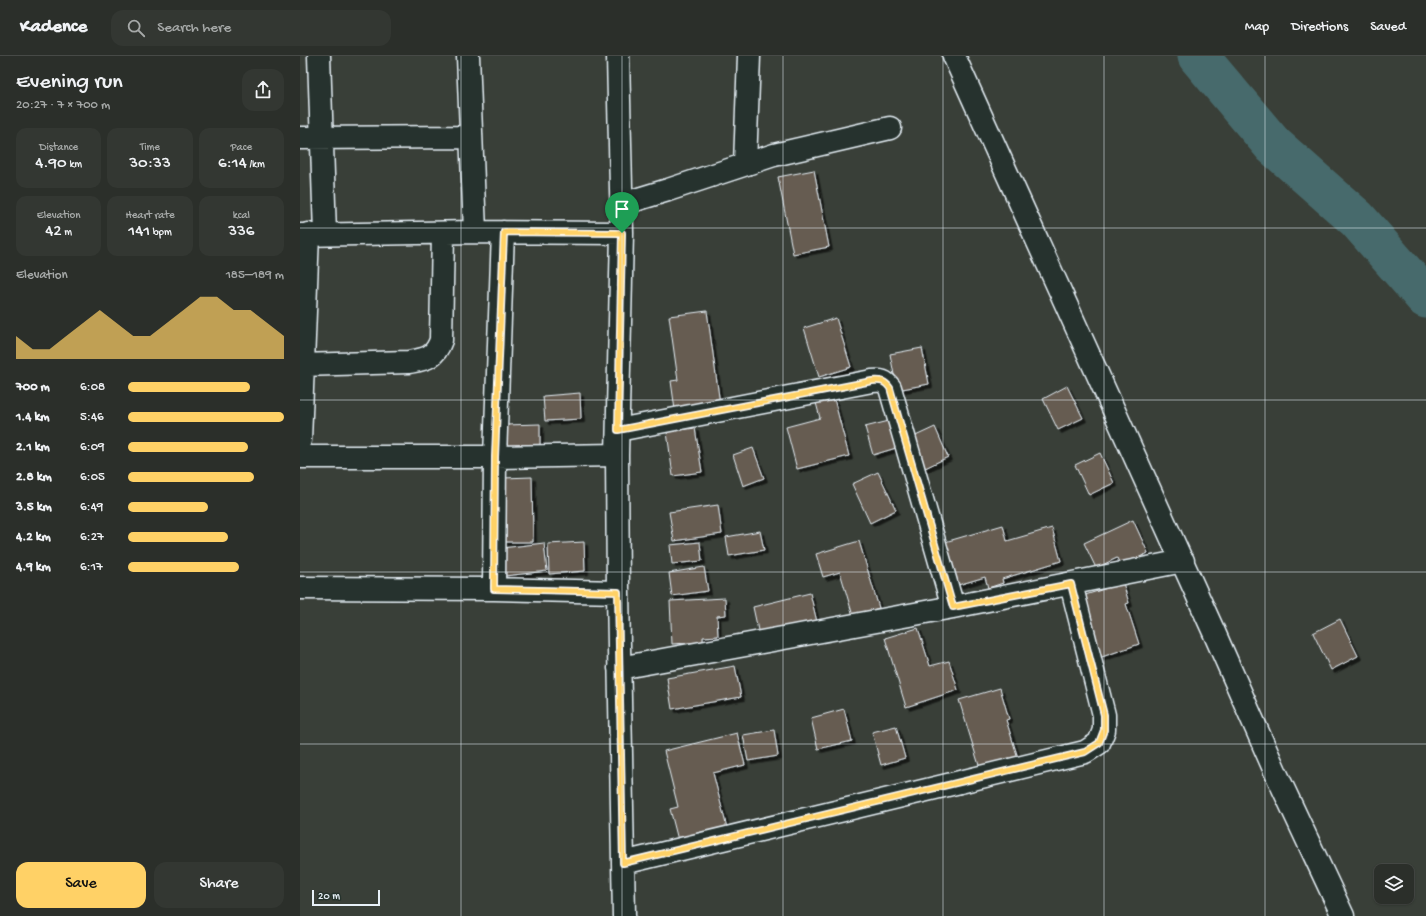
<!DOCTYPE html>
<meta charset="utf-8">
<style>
body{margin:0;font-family:"Gochi Hand",sans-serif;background:#333732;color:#f1f3f6;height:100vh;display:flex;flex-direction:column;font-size:15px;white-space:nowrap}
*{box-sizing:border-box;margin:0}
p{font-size:13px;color:#a6a9a8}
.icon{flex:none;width:22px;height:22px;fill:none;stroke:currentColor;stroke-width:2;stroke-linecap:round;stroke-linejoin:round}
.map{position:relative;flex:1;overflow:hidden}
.panel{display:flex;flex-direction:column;background:#2b2f2a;width:300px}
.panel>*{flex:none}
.buttons{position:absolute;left:1074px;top:808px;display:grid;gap:8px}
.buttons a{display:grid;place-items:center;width:40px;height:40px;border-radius:8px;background:#2b2f2a;box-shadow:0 1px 3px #0004,0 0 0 1px #474a47;font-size:20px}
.scale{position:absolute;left:12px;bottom:10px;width:68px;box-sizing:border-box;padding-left:4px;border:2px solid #e8f1f8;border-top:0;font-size:11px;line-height:14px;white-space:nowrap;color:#e8f1f8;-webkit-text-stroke:3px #26332d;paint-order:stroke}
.pin{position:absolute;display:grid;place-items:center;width:34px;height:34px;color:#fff;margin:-41px -17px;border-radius:50% 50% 50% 0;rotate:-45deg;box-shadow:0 0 4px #0007}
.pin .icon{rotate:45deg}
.round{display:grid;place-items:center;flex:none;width:42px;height:42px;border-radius:12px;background:#333732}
.summary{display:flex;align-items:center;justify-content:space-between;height:68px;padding:0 16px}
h1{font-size:22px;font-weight:600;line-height:30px}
.metrics{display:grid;grid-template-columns:repeat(3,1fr);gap:6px;height:68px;padding:4px 16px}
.metrics div{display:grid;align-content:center;border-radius:10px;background:#333732;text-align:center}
.metrics b{font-size:17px;font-weight:600}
.metrics small{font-size:11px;font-weight:400}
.metrics p{font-size:11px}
.chart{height:112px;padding:8px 16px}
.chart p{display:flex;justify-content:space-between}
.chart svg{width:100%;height:72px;margin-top:4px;fill:#ffd166;opacity:.7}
.cta{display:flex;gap:8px;margin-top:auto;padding:8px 16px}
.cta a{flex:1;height:46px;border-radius:12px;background:#ffd166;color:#111;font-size:16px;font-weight:600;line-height:46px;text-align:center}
.cta a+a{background:#333732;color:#f1f3f6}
ul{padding:0 16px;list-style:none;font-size:13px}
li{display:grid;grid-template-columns:64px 48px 1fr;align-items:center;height:30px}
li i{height:10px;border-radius:5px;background:#ffd166}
header{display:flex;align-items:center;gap:24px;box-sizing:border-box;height:56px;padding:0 20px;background:#2b2f2a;border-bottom:1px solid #474a47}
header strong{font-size:19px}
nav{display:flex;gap:22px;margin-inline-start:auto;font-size:14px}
.search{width:280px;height:36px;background:#333732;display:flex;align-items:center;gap:10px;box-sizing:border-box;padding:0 14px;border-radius:12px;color:#a6a9a8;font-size:15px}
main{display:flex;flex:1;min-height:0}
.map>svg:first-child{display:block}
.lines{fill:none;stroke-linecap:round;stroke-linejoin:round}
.river{stroke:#476b6c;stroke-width:41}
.building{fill:#665c51;stroke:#e8f1f8;filter:url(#shadow)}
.street-casing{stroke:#e8f1f8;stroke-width:25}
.street{stroke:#26332d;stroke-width:22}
.route-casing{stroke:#fff;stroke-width:8}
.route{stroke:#ffd166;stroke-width:5}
.grid{fill:none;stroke:#e8f1f8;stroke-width:1;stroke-opacity:0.55}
</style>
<header>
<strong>Kadence</strong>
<div class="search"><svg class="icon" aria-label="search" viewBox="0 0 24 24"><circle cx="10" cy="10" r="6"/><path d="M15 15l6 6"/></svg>Search here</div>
<nav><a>Map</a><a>Directions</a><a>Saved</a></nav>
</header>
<main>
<section class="panel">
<div class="summary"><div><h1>Evening run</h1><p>20:27 · 7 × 700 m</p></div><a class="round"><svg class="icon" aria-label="share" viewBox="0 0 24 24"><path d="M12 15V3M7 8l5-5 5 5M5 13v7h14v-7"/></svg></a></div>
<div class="metrics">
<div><p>Distance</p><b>4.90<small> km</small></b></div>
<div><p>Time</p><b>30:33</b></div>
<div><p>Pace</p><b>6:14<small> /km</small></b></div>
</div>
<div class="metrics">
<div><p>Elevation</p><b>42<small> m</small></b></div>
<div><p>Heart rate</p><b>141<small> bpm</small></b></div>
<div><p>kcal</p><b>336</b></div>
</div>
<div class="chart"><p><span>Elevation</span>185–189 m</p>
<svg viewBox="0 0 160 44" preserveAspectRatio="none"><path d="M0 44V30L10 38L20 38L30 30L40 22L50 14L60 22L70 30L80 30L90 22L100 14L110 6L120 6L130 14L140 14L150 22L160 30V44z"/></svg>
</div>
<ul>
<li><b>700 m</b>6:08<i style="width:78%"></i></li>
<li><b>1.4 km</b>5:46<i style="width:100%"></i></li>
<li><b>2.1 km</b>6:09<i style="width:77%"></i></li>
<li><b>2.8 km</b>6:05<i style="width:81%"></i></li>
<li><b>3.5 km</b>6:49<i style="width:51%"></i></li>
<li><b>4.2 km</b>6:27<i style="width:64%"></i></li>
<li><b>4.9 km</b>6:17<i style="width:71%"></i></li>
</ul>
<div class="cta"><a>Save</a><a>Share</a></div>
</section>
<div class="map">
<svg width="1126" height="860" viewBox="0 0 1126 860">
<defs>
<filter id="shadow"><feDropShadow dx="3.5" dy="3.5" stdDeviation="0" flood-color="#0009"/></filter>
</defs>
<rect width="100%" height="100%" fill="#393f38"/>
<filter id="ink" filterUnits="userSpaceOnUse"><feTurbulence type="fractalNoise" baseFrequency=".025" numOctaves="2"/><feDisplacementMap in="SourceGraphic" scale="8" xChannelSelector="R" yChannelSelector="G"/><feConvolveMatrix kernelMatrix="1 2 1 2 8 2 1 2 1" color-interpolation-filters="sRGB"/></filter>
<g filter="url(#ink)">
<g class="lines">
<path class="river" d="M898,0L973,89L1057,163L1126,242"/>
</g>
<path class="building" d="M514,114L529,191L493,198L478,121Z
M407,255L420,348L375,354L371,325L378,324L369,260Z
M536,262L551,311L519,321L504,272Z
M622,292L629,328L597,334L590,298Z
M767,330L783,362L758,374L743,343Z
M280,337L281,363L245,365L243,340Z
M533,339L549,400L497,413L486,371L520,362L515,343Z
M589,365L596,392L573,399L565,371Z
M240,368V393L207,394L206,369Z
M635,371L648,401L621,414L607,384Z
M395,372L402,416L373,420L367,376Z
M453,392L464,422L443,430L433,399Z
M800,397L814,427L789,439L775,409Z
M578,416L596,454L570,467L552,428Z
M232,421L233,486H204L203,422Z
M418,449L422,478L374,485L369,456Z
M833,464L848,497L821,510L817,502L796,512L784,487Z
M703,469L707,485L752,472L761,505L702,523L703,527L688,532L685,521L658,529L645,486Z
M460,475L464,494L429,500L426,481Z
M559,485L579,552L553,560L540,516L523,521L516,498Z
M284,486L285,515L249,518L248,488Z
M400,486L402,505L372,508L370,489Z
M244,487L247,515L205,520L202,492Z
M404,511L408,535L372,540L369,517Z
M823,527L829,547L826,548L839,588L799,602L779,541Z
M510,537L517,566L459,579L453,551Z
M425,542L426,559L417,560L418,580L403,581V586L372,588L370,545Z
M1040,563L1058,600L1031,614L1013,577Z
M618,572L630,610L649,605L658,634L606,651L585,582Z
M435,610L441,641L372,653L367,622Z
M700,632L709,663L706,664L719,705L681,716L659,644Z
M544,653L552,685L518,693L511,662Z
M596,670L605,702L581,709L572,676Z
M474,674L478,700L448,705L443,679Z
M437,677L445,709L413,717L428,776L379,788L370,753L378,751L364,695Z"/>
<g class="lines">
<g class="street-casing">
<path id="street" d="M19,0L25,178
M168,0L175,176
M318,0L322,177L317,399L318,536L324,860
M654,0L913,574L975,715L1043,860
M0,82L171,81
M445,108L449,0
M322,148L368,134L474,99L590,72
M0,179L175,176L322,177
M0,309L109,306C125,303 135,302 141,284L143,177
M318,374L572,325C581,324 585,325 590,332L653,551
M0,384L8,178
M0,401H195L317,399
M0,532L194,533L318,536
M194,533L195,401L203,176
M319,612L653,551L883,505
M323,807L785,696L799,687L804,674V659L771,528"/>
</g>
<use href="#street" class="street"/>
</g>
</g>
<g class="lines" filter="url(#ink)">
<g class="route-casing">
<path id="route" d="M204,176L322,177L318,374L572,325C581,324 585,325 590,332L653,551L771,528L804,659V674L799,687L785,696L323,807L318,536L194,533L195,401Z"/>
</g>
<use href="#route" class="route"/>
</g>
<path class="grid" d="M161,0V860M322,0V860M483,0V860M643,0V860M804,0V860M965,0V860M0,172H1126M0,344H1126M0,516H1126M0,688H1126"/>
</svg>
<div class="buttons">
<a><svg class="icon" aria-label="layers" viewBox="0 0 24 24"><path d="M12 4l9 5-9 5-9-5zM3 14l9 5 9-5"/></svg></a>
</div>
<div class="scale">20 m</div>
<div class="pin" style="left:322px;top:177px;background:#1e9e55"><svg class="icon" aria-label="arrive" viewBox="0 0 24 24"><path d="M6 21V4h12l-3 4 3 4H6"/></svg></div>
</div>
</main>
